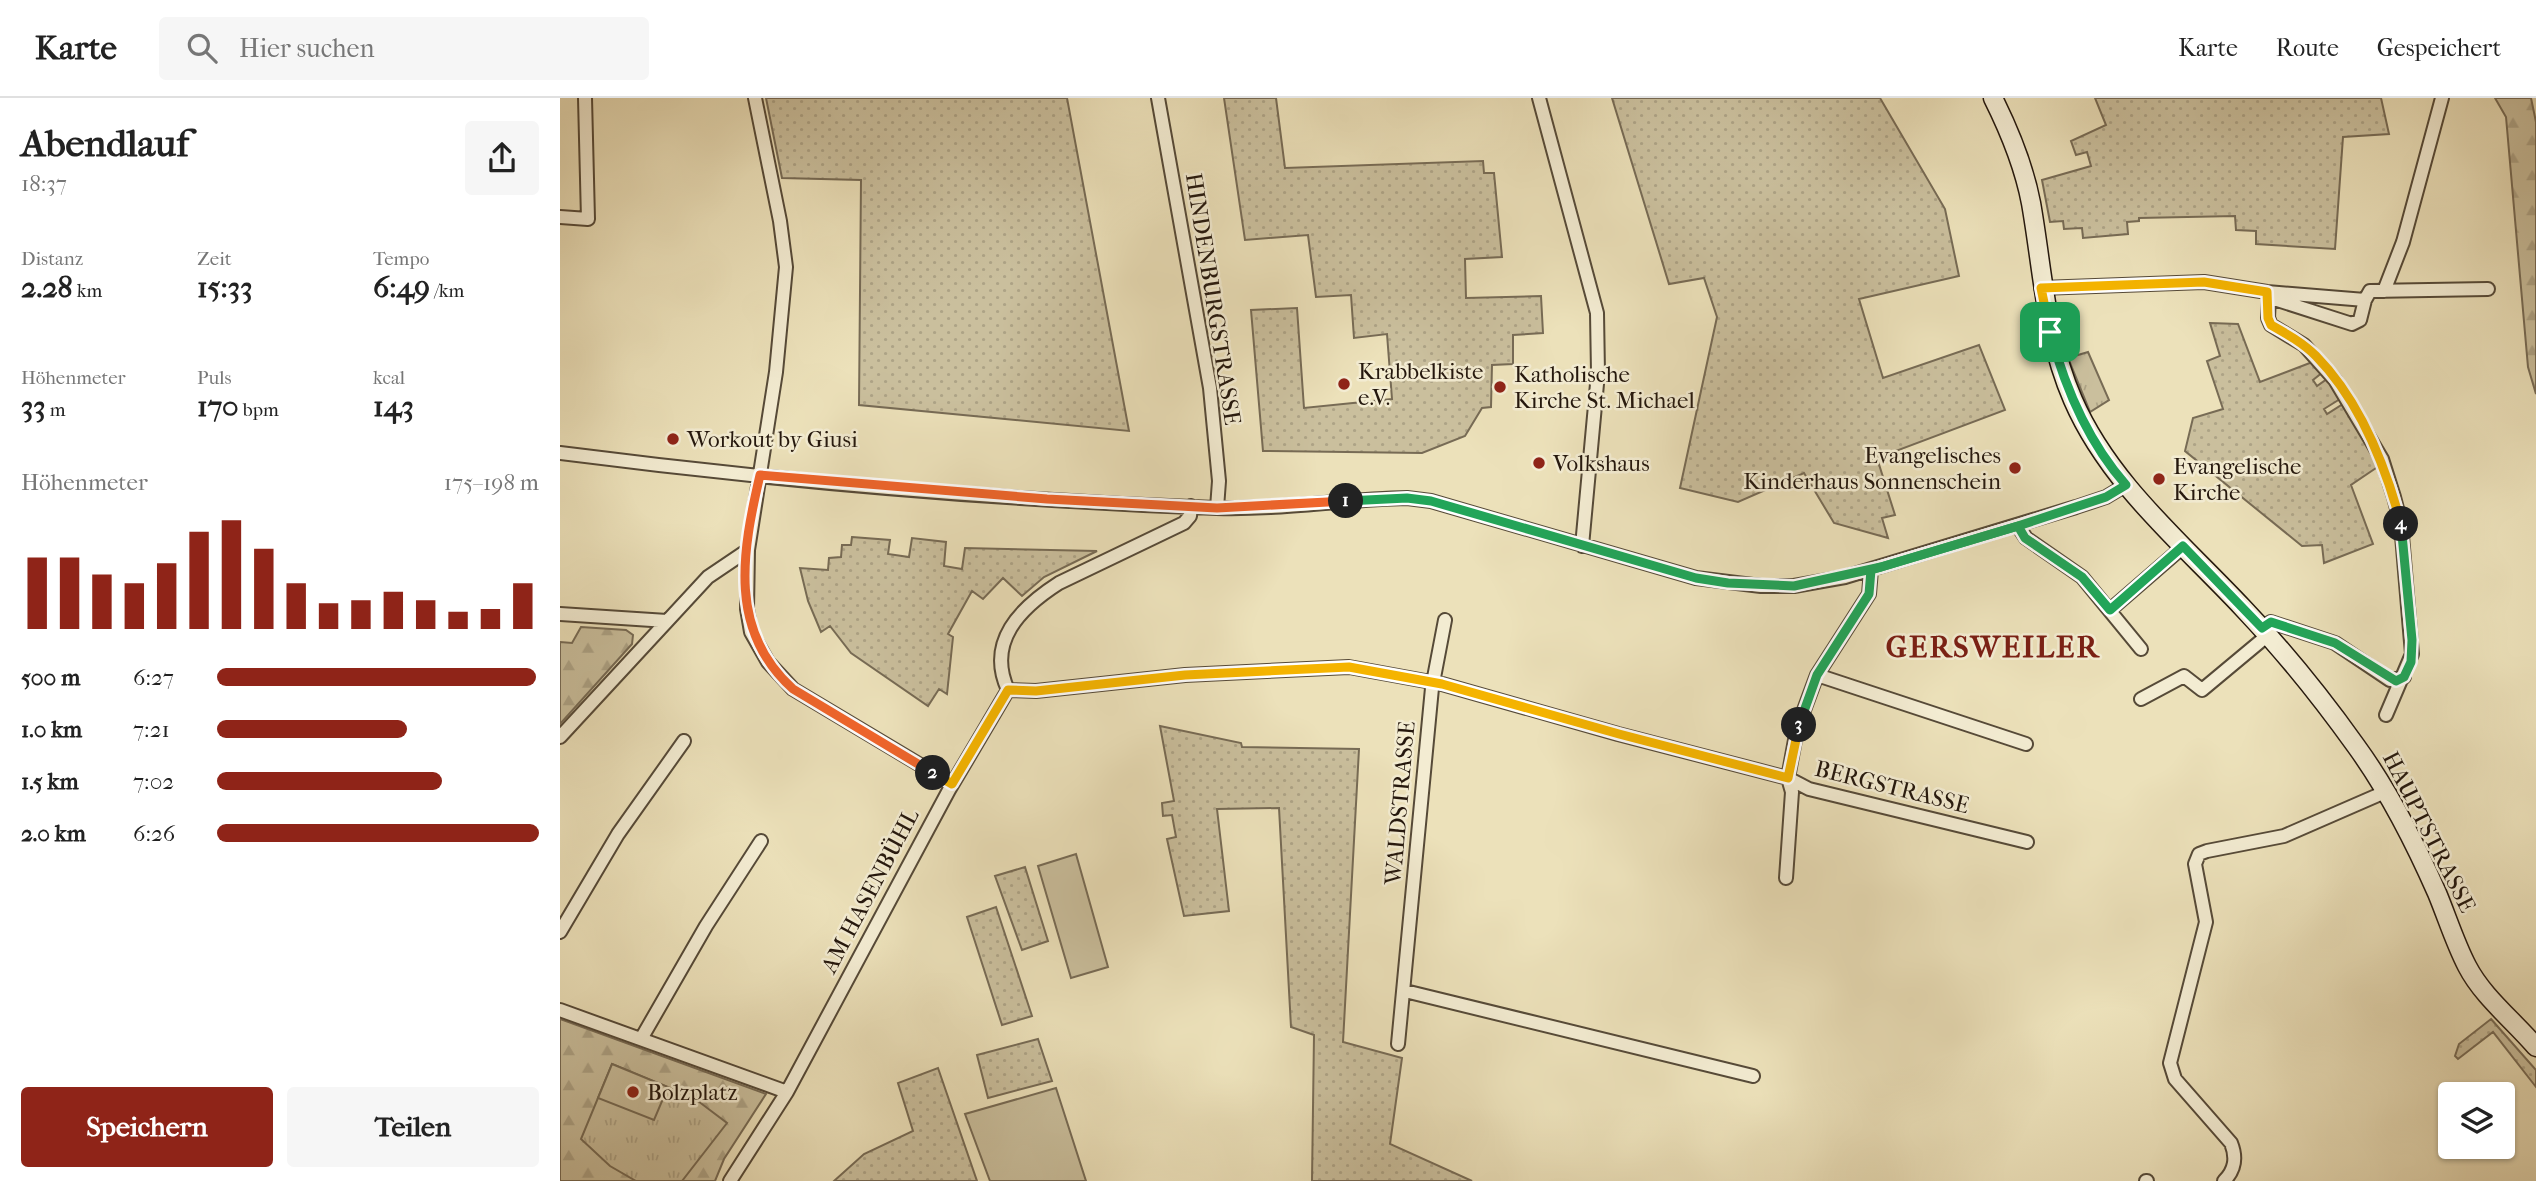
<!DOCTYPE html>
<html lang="de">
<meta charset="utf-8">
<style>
body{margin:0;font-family:"IM FELL French Canon",serif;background:#f6f6f6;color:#222;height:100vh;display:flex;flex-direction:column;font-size:26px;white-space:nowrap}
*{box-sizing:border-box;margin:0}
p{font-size:23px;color:#767676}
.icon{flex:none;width:38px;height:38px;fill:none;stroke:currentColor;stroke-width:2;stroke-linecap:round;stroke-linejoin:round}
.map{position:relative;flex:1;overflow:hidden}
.sheet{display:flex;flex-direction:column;background:#fff;width:560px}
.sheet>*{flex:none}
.controls{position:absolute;left:1878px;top:984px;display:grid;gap:14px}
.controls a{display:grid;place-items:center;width:77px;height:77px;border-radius:7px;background:#fff;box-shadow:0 2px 5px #0004;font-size:35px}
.pin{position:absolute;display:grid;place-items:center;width:60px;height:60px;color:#fff;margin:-30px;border-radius:14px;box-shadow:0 4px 10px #0006}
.km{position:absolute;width:35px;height:35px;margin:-18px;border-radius:50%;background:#222;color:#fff;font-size:19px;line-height:35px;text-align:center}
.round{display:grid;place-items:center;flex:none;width:74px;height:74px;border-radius:7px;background:#f6f6f6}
.head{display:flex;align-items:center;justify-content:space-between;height:119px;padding:0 21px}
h1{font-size:38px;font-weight:800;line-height:52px}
.figures{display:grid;grid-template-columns:repeat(3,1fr);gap:10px;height:119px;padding:7px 21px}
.figures div{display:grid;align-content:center}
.figures b{font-size:30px;font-weight:800}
.figures small{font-size:19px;font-weight:400}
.figures p{font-size:19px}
.chart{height:196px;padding:14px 21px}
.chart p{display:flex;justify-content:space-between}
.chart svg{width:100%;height:126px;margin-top:7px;stroke:#8f2418;stroke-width:6}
.action{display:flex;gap:14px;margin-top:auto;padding:14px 21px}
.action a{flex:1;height:80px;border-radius:7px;background:#8f2418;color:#fff;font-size:28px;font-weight:800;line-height:80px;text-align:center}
.action a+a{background:#f6f6f6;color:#222}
ul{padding:0 21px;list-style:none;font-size:23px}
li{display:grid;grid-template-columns:112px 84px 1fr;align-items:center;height:52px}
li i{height:18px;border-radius:9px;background:#8f2418}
header{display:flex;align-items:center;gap:42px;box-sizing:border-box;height:98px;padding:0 35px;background:#fff;border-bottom:2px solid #e0e0e0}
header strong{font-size:33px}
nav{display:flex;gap:38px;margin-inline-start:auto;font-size:24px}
.search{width:490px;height:63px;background:#f6f6f6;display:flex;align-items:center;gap:18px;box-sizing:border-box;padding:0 24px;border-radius:7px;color:#767676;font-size:26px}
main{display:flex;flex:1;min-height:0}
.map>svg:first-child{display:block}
.grass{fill:url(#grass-dots);stroke:#776b55;stroke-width:2}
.forest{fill:url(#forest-firs);stroke:#776b55;stroke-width:2}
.park{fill:url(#park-tufts);stroke:#776b55;stroke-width:2}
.pitch{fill:#cabf9d;stroke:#776b55;stroke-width:2}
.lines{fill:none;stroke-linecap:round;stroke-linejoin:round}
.minor-casing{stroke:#564a38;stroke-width:16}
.secondary-casing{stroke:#24170d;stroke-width:21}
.minor{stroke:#f3ecd2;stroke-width:12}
.secondary{stroke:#f3ecd2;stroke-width:18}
.split-1-casing{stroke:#fff;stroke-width:14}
.split-2-casing{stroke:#fff;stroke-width:14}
.split-3-casing{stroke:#fff;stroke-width:14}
.split-4-casing{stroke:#fff;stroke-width:14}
.split-5-casing{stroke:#fff;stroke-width:14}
.split-1{stroke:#22a559;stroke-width:9}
.split-2{stroke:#f0652b;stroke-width:9}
.split-3{stroke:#f5b400;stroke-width:9}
.split-4{stroke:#22a559;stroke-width:9}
.split-5{stroke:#f5b400;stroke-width:9}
.poi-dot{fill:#8f2418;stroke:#f3ecd2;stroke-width:2.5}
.labels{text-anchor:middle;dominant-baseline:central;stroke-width:5;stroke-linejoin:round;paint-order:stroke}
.street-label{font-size:23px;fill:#24170d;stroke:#f3ecd2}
.poi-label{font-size:23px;fill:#24170d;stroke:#f3ecd2;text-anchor:start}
.district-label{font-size:30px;font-weight:bold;letter-spacing:2px;fill:#7a1f14;stroke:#f3ecd2}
</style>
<header>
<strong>Karte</strong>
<div class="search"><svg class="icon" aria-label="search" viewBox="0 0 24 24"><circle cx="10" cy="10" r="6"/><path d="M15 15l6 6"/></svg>Hier suchen</div>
<nav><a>Karte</a><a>Route</a><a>Gespeichert</a></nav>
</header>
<main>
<section class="sheet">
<div class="head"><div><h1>Abendlauf</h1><p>18:37</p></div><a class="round"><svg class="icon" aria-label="share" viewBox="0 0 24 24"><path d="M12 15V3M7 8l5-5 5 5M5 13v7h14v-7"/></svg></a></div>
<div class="figures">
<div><p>Distanz</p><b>2.28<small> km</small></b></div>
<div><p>Zeit</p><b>15:33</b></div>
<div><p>Tempo</p><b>6:49<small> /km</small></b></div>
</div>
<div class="figures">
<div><p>Höhenmeter</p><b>33<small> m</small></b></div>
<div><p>Puls</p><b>170<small> bpm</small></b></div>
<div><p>kcal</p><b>143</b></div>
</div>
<div class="chart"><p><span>Höhenmeter</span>175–198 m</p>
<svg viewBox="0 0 160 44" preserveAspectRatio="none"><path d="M5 44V19M15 44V19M25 44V25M35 44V28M45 44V21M55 44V10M65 44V6M75 44V16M85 44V28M95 44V35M105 44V34M115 44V31M125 44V34M135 44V38M145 44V37M155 44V28"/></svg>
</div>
<ul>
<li><b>500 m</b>6:27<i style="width:99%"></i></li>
<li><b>1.0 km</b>7:21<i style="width:59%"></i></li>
<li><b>1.5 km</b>7:02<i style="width:70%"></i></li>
<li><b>2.0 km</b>6:26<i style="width:100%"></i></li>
</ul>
<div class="action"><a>Speichern</a><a>Teilen</a></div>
</section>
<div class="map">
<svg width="1976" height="1083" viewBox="0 0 1976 1083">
<defs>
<pattern id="grass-dots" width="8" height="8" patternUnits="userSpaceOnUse" patternTransform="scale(1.75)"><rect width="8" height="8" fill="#cabf9d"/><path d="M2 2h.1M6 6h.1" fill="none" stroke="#ada386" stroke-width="1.8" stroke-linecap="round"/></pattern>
<pattern id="forest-firs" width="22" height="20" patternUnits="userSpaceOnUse" patternTransform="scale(1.75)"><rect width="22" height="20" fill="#cabf9d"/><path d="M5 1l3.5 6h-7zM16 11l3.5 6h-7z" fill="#ada386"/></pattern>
<pattern id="park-tufts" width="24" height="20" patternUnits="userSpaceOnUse" patternTransform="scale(1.75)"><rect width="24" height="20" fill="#cabf9d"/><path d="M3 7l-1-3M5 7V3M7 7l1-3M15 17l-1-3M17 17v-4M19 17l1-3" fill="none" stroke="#ada386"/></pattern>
</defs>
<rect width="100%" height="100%" fill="#ece1ba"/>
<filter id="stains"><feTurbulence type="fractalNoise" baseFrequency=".00286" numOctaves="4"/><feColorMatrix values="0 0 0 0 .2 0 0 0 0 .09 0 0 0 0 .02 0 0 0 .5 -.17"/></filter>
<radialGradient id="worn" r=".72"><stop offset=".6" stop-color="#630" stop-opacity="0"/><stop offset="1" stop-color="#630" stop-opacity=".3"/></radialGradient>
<path class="grass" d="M206,0H507L569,333L299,307L301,82L222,80Z
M664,0H716L725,70L923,63L924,75H934L942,159L905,161L906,200L981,198L983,235L953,237V266L932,267L931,309L922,310L905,338L862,355L703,353L691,212L737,210L744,310L832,301L827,236L794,240L791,197L756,199L748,137L685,142Z
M1052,0H1320L1385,111L1399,178L1299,201L1323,280L1419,247L1445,312L1317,360L1335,417L1322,420L1328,440L1274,425L1244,375L1178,404L1120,390L1157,219L1144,180L1109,186Z
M1535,0H1821L1829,36L1783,39L1775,151L1696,146V133L1676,132L1675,118L1579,120V123L1567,124L1568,136L1523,140L1522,130L1504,131L1503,123L1490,124L1482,82L1531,68L1527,54L1516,57L1511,43L1546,27Z
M1650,225L1678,226L1700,284L1755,263L1763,274L1753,282L1757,288L1767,281L1780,301L1764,311L1767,316L1783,306L1819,368L1791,387L1813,446L1764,465L1762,447L1742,448L1625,353L1633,320L1663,311L1647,263L1660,258Z
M292,439L330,442L328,456L349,459L352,440L386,444L384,468L402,471L405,450L537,453L484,479L462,498L443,480L423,501L412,493L388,536L393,539L387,596L379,591L368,608L291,555L270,528L261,534L248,503L240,470L268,472L269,460L281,459L282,447H291Z
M600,628L681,645L682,649L799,651L783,944L842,960L830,1046L912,1083H752L754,937L731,929L719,710L657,711L669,813L624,818L607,741L616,739L612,717L603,718L602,705L614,703Z
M465,769L488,843L462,852L435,778Z
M436,809L472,918L442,927L407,819Z
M1931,921L1976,972V989L1933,934L1898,961L1895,958L1899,946Z
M478,941L492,983L428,1000L417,957Z
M378,970L417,1083H274L304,1056L353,1033L338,985Z"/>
<path class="forest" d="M1935,0H1971L1976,24V296L1968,269L1946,19Z
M21,529L66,532L73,537L72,546L0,626V544L12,545Z
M0,921L206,996L164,1061L155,1083H0Z"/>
<path class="park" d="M1528,254L1549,302L1530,314L1508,260Z
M52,966L134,1000L167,1025L122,1083H76L50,1068L21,1041Z"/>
<path class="pitch" d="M516,756L548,869L511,880L478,768Z
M52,966L108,989L94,1022L38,1000Z
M496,990L526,1083H430L405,1016Z"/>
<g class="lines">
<g class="minor-casing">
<path id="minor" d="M195,0L220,123L226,169L216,274L188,452L187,511L191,534L208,564L233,591L392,686
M598,0L650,290L659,383L657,410
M979,0L1037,215L1038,275L1022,448
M0,119L28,121L25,0
M1481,190L1644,184L1707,194L1805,202L1810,193L1928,191
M1824,193L1843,144L1882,0
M1709,199L1708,220L1711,227L1744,247L1775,282L1822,361L1834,399L1841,426L1852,556L1826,617
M1711,200L1792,226L1800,222L1805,202
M0,355C217,383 438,402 656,410C720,412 784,401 847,400L871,403L1136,480L1201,488H1234L1285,479L1516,409L1546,399L1566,387
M1458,428L1466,440L1522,479L1581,551
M1550,512L1624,448
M0,516L107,523
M1702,530L1711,524L1775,545L1830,582L1844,579
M1257,577L1466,646
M448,592L476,593L625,577L789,569L882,586L1058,636L1228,680L1249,691L1467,744
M1581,601L1624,578L1642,592L1708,537
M0,639L148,479L188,452
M1226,780L1232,694L1228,680L1237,631L1257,577L1309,496L1311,472
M0,834L58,736L124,643
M845,893L1193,978
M0,912L227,994
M81,941L146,828L201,743
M838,946L872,590L885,522
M170,1083L227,994L389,692L448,592C426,544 460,510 499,485L624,425L630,418L631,408
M1586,1083H1587
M1664,1083C1675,1072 1677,1060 1671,1045L1615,981L1610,965L1646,824L1635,766L1639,756L1647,753L1724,738L1825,694"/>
</g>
<g class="secondary-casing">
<path id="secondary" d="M1433,0C1450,34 1464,68 1471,105C1483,173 1485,238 1513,302C1549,385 1621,444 1682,509C1723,552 1761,599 1796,648C1828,692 1855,745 1877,795C1887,819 1895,845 1907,868C1923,899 1953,922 1976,949"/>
</g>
<use href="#minor" class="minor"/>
<use href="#secondary" class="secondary"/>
</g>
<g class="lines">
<g class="split-1-casing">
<path id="split-1" d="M786,403L847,400L871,403L1136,480L1168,485L1234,488L1321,469L1458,428L1546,399L1566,387C1528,344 1505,290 1490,234"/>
</g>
<g class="split-2-casing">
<path id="split-2" d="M373,675L233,591C168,533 182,454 200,377L487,401L657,410L786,403"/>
</g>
<g class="split-3-casing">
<path id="split-3" d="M373,675L392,686L448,592L476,593L625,577L789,569L882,586L1059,636L1228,680L1239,627"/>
</g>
<g class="split-4-casing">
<path id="split-4" d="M1239,627L1257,577L1309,496L1311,472L1458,428L1465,440L1522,479L1550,512L1623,448L1702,530L1711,524L1775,545L1836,583L1844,579L1851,564L1852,542L1841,426"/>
</g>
<g class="split-5-casing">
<path id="split-5" d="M1490,234L1481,190L1644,184L1707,194L1708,220L1711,227C1727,236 1743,245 1756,258C1800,303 1825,366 1841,426"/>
</g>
<use href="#split-1" class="split-1"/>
<use href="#split-2" class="split-2"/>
<use href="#split-3" class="split-3"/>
<use href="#split-4" class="split-4"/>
<use href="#split-5" class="split-5"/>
</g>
<g class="poi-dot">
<circle cx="784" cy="286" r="7"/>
<circle cx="940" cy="289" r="7"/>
<circle cx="113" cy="341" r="7"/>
<circle cx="979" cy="365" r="7"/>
<circle cx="1455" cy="370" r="7"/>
<circle cx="1599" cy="381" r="7"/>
<circle cx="73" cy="994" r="7"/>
</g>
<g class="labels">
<g class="street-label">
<text transform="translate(653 201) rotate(81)">HINDENBURGSTRASSE</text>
<text transform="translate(1332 689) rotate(14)">BERGSTRASSE</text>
<text transform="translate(840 705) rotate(-85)">WALDSTRASSE</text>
<text transform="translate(1869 734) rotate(63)">HAUPTSTRASSE</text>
<text transform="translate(310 793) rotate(-62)">AM HASENBÜHL</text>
</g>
<g class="poi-label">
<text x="798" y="273">Krabbelkiste<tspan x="798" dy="26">e.V.</tspan></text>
<text x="954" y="276">Katholische<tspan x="954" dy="26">Kirche St. Michael</tspan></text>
<text x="127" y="341">Workout by Giusi</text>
<text x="1441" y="357" text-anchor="end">Evangelisches<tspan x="1441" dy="26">Kinderhaus Sonnenschein</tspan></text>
<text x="993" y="365">Volkshaus</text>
<text x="1613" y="368">Evangelische<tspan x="1613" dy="26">Kirche</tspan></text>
<text x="87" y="994">Bolzplatz</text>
</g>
<g class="district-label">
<text x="1433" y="549">GERSWEILER</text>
</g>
</g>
<rect width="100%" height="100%" filter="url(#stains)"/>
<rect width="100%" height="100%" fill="url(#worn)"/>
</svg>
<div class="controls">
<a><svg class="icon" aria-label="layers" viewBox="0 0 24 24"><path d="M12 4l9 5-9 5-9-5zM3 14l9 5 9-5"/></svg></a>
</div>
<div class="pin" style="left:1490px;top:234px;background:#1e9e55"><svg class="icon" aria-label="arrive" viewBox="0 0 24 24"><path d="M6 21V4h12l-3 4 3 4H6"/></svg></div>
<b class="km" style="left:786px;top:403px">1</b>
<b class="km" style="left:373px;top:675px">2</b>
<b class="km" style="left:1239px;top:627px">3</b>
<b class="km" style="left:1841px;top:426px">4</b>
</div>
</main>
